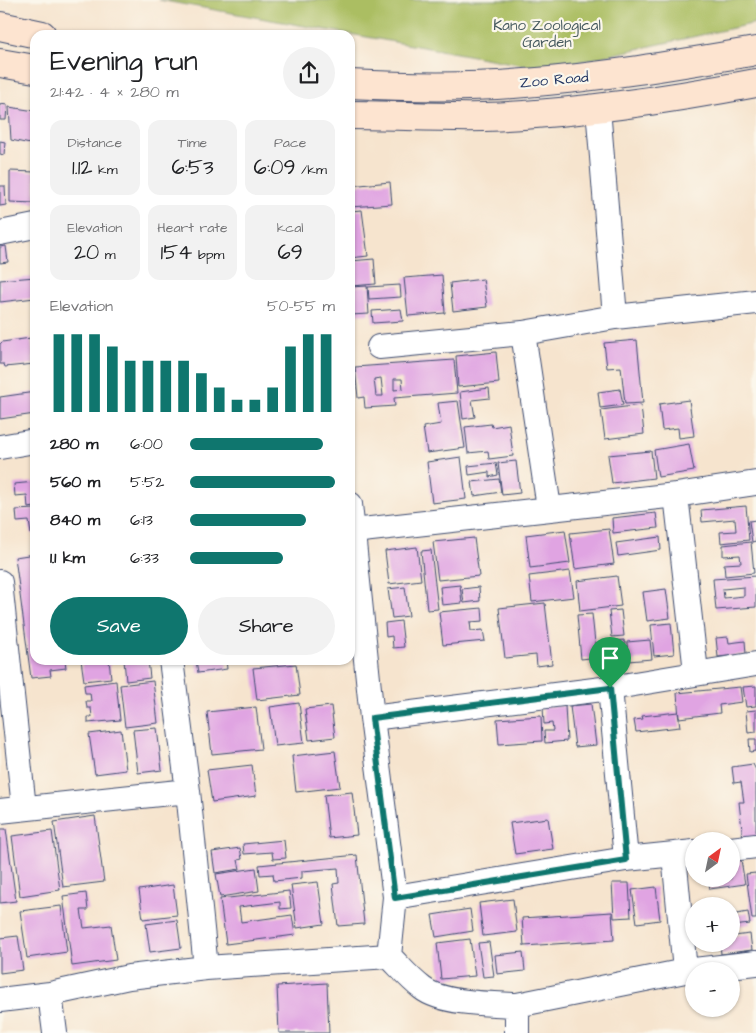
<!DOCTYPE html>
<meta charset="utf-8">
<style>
body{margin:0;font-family:"Architects Daughter",sans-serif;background:#f2f2f2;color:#202124;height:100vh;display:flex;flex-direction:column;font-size:19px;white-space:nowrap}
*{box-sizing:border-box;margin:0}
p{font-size:16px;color:#757577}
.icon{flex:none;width:28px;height:28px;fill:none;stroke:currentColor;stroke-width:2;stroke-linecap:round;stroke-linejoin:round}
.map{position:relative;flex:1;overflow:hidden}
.panel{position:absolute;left:30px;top:30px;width:325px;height:635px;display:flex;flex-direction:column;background:#fff;border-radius:15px;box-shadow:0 1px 4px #0004}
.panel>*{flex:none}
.needle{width:32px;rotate:33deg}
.tools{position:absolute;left:685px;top:832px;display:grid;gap:10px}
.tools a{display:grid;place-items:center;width:55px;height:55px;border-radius:50%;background:#fff;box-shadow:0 1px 4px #0004;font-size:25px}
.pin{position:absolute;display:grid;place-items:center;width:42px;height:42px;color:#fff;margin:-51px -21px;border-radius:50% 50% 50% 0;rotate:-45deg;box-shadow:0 0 5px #0007}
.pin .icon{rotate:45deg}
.round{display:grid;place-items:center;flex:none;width:52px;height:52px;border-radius:26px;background:#f2f2f2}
.summary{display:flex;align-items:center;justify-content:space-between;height:85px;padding:0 20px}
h1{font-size:28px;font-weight:600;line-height:38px}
.stats{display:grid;grid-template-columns:repeat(3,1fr);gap:8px;height:85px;padding:5px 20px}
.stats div{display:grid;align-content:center;border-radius:12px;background:#f2f2f2;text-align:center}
.stats b{font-size:21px;font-weight:600}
.stats small{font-size:14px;font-weight:400}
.stats p{font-size:14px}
.chart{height:140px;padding:10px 20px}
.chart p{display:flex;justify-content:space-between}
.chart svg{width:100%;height:90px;margin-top:5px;stroke:#0f766e;stroke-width:6}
.cta{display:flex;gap:10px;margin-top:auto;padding:10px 20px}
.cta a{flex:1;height:58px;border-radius:30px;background:#0f766e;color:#fff;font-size:20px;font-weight:600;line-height:58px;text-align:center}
.cta a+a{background:#f2f2f2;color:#202124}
ul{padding:0 20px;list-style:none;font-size:16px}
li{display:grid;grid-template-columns:80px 60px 1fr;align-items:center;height:38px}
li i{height:12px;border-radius:6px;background:#0f766e}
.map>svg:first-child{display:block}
.green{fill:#abbe62;stroke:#637660}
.building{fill:#e0a4e2;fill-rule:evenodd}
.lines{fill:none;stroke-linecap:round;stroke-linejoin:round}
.minor-casing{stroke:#3c4a6f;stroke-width:26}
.secondary-casing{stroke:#3c4a6f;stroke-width:30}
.minor{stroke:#fff;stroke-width:24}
.secondary{stroke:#fde4d0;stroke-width:28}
.route-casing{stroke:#fff;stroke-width:10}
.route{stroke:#0f766e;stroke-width:6}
.labels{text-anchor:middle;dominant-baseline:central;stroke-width:4.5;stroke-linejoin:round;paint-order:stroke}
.park-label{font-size:15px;fill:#465a5f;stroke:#fbf7ec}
.street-label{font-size:15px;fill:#1b2f5e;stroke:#fbf7ec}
</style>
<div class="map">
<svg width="756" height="1033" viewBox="0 0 756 1033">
<rect width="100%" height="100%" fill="#fbf7ec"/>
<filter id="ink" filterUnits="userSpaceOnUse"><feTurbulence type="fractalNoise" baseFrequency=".02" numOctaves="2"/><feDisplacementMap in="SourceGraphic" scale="10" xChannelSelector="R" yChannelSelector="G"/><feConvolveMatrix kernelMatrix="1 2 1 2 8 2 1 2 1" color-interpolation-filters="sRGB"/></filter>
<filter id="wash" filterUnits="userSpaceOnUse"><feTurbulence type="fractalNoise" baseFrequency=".0096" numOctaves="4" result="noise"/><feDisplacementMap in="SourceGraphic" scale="20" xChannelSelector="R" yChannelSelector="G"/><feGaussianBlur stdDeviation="1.12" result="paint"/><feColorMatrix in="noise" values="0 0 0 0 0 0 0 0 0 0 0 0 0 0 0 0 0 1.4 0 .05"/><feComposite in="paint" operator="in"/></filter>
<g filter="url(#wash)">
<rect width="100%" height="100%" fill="#f6e4ce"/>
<path class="green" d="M159,0H756V23L546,69Z"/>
<g id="blocks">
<path class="building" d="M0,104L7,105L6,120H0Z
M9,107L35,111V145L11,140Z
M0,141L5,142L4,155L0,154Z
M10,171L35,172V203L10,202Z
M390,182L392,204L350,207V186Z
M0,186H5L6,205L0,206Z
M362,210L368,256L350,258V211Z
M6,246L8,262L0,263V247Z
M374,259L376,284L351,286L350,261Z
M442,275L445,313L408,316L404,278Z
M35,277V298L0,302V280Z
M483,279L487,307L453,311L450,283Z
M400,285L401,297L369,299L368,287Z
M367,286L369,314L350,315V287Z
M401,309L403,321L373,323L372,311Z
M31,338L34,364L5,367L4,364H0V344L2,342Z
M637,340L643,403L625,404L621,367L607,368L604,343Z
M496,352L499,383L458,387L456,356Z
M454,360L457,393L394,398L395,406L365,408L364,397L358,398L355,367ZM381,378L383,396H376L374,379ZM394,379H402L403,389L394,390Z
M489,388L490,398L472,400L475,417L463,419L460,392Z
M620,389L623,405L600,408L598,392Z
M35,392V414L0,419V397Z
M689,400L694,436L679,438L678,428L662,430L659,404Z
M458,401L465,448L427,453L423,427L441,424L438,403Z
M641,405L644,434L605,439L601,410Z
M491,424L492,427L509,424L513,456L489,459L488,451L468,453L465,427Z
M689,444L694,471L658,477L654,450Z
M651,451L654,478L612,483L608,455Z
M461,457L466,499L432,503L427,462Z
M516,461L520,493L502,495L498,463Z
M496,463L498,475L489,477V472L469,475L468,466Z
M499,479L501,492L474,496L472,482Z
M35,482V507L28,508L27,495L15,496L14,484Z
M746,506L749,540L721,543L720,532L736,531L735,519L702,522L701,510Z
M35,509V533L31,534L29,521L17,522L16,510Z
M656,513L658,528L613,533L612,518Z
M756,520V541L752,542L749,521Z
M609,529L614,564L575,569L570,533Z
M565,530L570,563L530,568L526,535Z
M660,537L661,550L618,556L616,543Z
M474,538L479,576L438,580L433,542Z
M751,542L754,573L725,576L724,564L741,563L740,555L723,556V545Z
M417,547L421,580L389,584L385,551Z
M431,550L438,609L427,610L421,551Z
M35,554V660H65L66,668L50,670L51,676L31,678L15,557Z
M570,571L574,597L532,602L529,576Z
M617,576L621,606L580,611L577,581Z
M756,576V607L716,610L713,579ZM744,587V596L724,598L723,589Z
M460,585L462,603L442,605L440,587Z
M405,587L409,616L392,618L388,589Z
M479,587L480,601L464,603L462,589Z
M666,589L670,618L647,621L643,592Z
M545,603L552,664L537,666L536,655L505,658L499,608Z
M482,608L483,621L470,622L471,631L483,630L485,641L443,645L439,612Z
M621,610L624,636L612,637L609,611Z
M592,614L595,643L624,640L626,663L591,666L590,658L581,659L577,615Z
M401,621L404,647L393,648L392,636L386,637L385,623Z
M671,623L674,654L654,656L651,625Z
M728,637L729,643L745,641L746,654L718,657L716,638Z
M650,640L652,659L628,661L627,642Z
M81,660H109L111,678L84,681Z
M124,660H148L150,678L126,681Z
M196,660H226L227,669L198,673Z
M296,664L300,695L257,700L253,668Z
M116,681L120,720L88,723V717H92L91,708H87L86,701H91L90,693H85L84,685Z
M153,681L158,723L125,727L120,685Z
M756,686V706L746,707L743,687Z
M740,687L742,702L719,705L720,713L679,718L677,693Z
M299,703L304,743L275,746L270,707Z
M591,704L596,745L575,747L570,706Z
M331,706L335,737L309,740L305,709Z
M565,706L567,741L545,743L544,731H553L552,723L544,724L543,707Z
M256,707L261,749L212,754L207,712Z
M756,710V732L748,733L746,711Z
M678,712L680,727L636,732L634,720L643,719L642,716Z
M541,716L542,741L499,744L497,719Z
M157,728L162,770L138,773L133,730Z
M121,730L126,770L95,774L89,734Z
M749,739H756V751L750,752Z
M335,751L340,787L296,792L292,756Z
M753,764L756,770V837L743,839L739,802H744L741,782L734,783L732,767Z
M252,765L256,796L212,802L207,770Z
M352,792L357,835L329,838L324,795Z
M95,816L104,882L63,887L54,822Z
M548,818L553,849L515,854L510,823Z
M0,829H6L16,901L0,903Z
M52,831L60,890L20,896L12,836Z
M284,840L286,858L273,859L272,852L244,854L243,844Z
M240,848L242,859L238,860L240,869L215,873L212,852Z
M357,855L364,924L338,926L333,884L339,883L338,868L302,871V878L274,881L273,874L260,875L259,865Z
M741,860L745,884L710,889L708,879H731V861Z
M256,868L259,891L220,897L216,874Z
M756,873V919H752L746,874Z
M318,882L324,924L297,928L291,885Z
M612,883H629L631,917L614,918Z
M173,885L177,915L143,919L139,890Z
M656,887L660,920L637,923L632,890Z
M289,891L291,908L280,909V902L239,907L241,922L292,915L295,935L226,944L220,899Z
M86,893L88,910H81L84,928L111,925L116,960L72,966L63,896Z
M513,899L517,932L483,936L479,903Z
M61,906L67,952L27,958L20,911Z
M470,909L473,931L436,937L432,915Z
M612,912L614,940L524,946L522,918Z
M748,912L750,924L733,926L734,936L750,934L752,950L721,954L720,944H731V915Z
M177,920L181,948L150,952L146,924Z
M18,936L23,970L0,973V938Z
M470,939L475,976L441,979L437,943Z
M489,942L494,976L483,977L478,943Z
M523,952L525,971L497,974L495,955Z
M327,983L329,1033H279L277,986Z"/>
</g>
</g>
<g filter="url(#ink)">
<use href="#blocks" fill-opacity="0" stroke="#3c4a6f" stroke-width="1"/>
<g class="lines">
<g class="minor-casing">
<path id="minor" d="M598,108L615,317
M0,233L35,226
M523,333L549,508
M379,347L523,333L615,317L756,302
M0,447L35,441
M676,495L696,672
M353,531L676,495L756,483
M0,582L24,808
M171,660L188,791L206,968
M610,688L626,859
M372,718L610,688L756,664
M0,811L188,791
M731,849L756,846
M674,855L685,971
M395,897L626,859L694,852
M389,956C400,967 410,979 422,988C442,1004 492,1004 517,1005
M50,994L55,1033
M0,1000L50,994L129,977L206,968L389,956L395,897L372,718L350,504
M517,1033V1005L685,971L756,963"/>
</g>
<g class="secondary-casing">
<path id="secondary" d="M0,26L42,35
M0,63L35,69
M350,84C408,87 467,88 525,83C603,77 679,64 756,51
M350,115C394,115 439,118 484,117C575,114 666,100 756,83"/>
</g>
<use href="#minor" class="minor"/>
<use href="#secondary" class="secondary"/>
</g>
</g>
<g class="lines" filter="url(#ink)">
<g class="route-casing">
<path id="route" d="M610,688L626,860L395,898L372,718Z"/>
</g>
<use href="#route" class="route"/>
</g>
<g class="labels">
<g class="park-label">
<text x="547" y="25">Kano Zoological<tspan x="547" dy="17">Garden</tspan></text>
</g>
<g class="street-label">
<text transform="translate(554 80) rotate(-5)">Zoo Road</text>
</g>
</g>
</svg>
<div class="tools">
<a><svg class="needle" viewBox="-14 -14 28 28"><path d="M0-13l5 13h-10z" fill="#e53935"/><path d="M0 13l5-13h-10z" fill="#757577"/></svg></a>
<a>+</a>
<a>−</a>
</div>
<div class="pin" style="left:610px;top:688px;background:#1e9e55"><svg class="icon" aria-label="arrive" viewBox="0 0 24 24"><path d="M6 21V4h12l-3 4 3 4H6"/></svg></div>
<section class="panel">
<div class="summary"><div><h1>Evening run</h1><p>21:42 · 4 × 280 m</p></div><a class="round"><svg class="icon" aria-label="share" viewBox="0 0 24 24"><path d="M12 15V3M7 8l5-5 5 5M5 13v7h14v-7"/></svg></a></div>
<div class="stats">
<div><p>Distance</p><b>1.12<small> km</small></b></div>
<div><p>Time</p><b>6:53</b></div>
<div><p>Pace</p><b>6:09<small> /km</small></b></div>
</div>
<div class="stats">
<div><p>Elevation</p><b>20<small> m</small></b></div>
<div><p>Heart rate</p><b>154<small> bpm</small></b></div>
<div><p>kcal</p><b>69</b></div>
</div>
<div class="chart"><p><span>Elevation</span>50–55 m</p>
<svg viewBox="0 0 160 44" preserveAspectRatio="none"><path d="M5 44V6M15 44V6M25 44V6M35 44V12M45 44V19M55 44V19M65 44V19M75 44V19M85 44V25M95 44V32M105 44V38M115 44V38M125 44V32M135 44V12M145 44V6M155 44V6"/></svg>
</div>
<ul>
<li><b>280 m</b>6:00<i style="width:92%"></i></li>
<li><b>560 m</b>5:52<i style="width:100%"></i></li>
<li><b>840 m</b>6:13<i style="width:80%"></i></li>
<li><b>1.1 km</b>6:33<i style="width:64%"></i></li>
</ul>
<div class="cta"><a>Save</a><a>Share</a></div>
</section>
</div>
